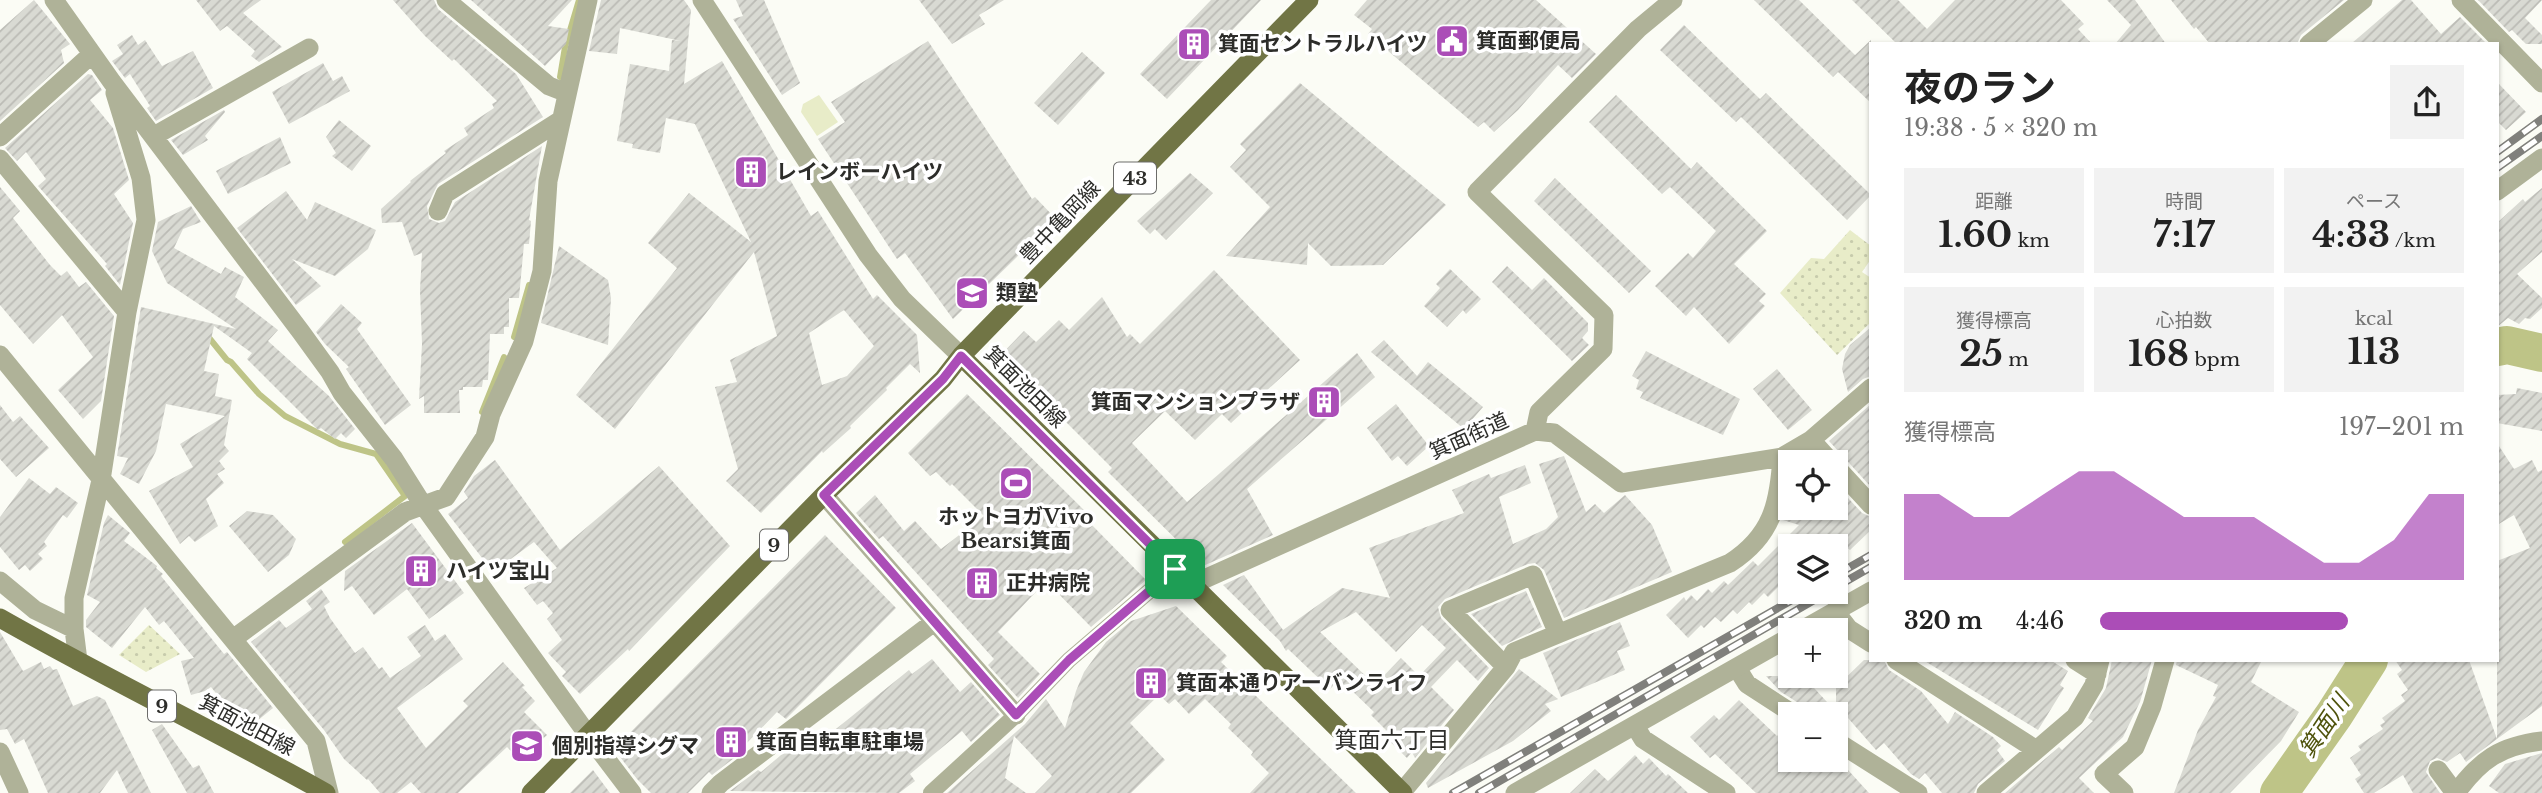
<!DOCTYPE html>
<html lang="ja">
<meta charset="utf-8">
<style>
body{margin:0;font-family:"Libre Baskerville","Noto Sans JP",serif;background:#f2f2f2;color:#222;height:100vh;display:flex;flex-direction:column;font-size:26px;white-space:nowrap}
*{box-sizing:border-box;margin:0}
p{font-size:23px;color:#767676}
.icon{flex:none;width:38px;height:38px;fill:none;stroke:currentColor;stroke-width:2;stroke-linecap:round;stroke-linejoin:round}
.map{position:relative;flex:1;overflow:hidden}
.details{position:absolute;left:1869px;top:42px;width:630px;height:620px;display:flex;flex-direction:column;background:#fff;border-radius:0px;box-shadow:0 2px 5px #0004}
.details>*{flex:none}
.tools{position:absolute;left:1778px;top:450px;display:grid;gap:14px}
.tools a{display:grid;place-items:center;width:70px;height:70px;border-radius:0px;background:#fff;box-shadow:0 2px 5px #0004;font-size:35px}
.pin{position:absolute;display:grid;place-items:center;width:60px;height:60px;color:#fff;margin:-30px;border-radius:14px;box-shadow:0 4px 10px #0006}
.round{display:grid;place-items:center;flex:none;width:74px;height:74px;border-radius:0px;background:#f2f2f2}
.summary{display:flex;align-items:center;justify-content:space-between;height:119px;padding:0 35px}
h1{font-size:38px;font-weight:700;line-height:52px}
.figures{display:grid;grid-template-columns:repeat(3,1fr);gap:10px;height:119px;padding:7px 35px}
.figures div{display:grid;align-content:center;border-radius:0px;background:#f2f2f2;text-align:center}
.figures b{font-size:35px;font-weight:700}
.figures small{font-size:19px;font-weight:400}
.figures p{font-size:19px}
.chart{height:196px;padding:14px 35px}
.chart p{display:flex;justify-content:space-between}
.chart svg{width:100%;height:126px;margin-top:7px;fill:#ab4db7;opacity:.7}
ul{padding:0 35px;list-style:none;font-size:23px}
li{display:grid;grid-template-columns:112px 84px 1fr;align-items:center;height:52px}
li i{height:18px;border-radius:9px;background:#ab4db7}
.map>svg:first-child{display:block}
.grass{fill:url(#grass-dots)}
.park{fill:#e8ecc8}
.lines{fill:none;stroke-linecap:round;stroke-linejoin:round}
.stream{stroke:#bec487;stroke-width:6}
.river{stroke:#bec487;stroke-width:38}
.building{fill:url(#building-hatch);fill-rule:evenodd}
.pedestrian{stroke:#afb298;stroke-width:16}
.minor{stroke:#afb298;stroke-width:19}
.tertiary{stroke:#afb298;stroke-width:19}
.primary{stroke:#717545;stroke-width:19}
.rail-casing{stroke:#80807c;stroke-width:8}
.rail{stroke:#fff;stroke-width:5;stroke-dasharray:16;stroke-linecap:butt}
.route-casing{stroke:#fff;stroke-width:14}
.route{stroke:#ab4db7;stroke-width:9}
.labels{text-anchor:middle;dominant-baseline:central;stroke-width:7;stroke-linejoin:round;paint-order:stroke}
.shield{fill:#fff;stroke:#6c6c6a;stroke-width:2}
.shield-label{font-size:19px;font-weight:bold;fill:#2d2d2a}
.poi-label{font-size:21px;font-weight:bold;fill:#2d2d2a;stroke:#fff;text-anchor:start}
.street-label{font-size:21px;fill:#2d2d2a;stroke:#fff}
.water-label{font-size:23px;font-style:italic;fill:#4f530c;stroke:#fff}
.neighbourhood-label{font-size:23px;fill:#2d2d2a;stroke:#fff}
</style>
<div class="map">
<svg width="2542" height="793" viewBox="0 0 2542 793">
<defs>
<pattern id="grass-dots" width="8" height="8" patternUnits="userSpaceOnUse" patternTransform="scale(1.75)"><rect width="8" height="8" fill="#e8ecc8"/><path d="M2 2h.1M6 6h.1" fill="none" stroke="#c7cbac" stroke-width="1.8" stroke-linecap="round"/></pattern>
<pattern id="building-hatch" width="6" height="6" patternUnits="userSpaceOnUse" patternTransform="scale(1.75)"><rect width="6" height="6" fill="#d9dad3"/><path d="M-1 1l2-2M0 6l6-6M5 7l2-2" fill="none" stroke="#bbbbb5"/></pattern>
</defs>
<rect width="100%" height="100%" fill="#fbfcf5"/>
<path class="grass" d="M1850,230L1871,246V259L1862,272L1871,278V322L1837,355L1780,293L1811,258L1824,259Z
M149,625L180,654L146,672L119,655Z"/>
<path class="park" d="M819,95L838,122L817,136L801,112L803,104Z"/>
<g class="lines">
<path class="stream" d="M560,77L565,47L579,0
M206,334L227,360L231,362L259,394L285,416L340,444L376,454L405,496L345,542
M514,337L529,285
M482,412L504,357"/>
<path class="river" d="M2497,347L2507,345L2542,353
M2279,793L2334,715L2369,660"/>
</g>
<path class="building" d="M34,0L70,44L61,50L64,63L0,121V30Z
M196,0H261L243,13L282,47L259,62L251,56L255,51L227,26L220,31Z
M393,0H434L438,9L516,74L543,117L438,184L427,206L429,219L439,223L445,221L455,202L542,146L529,220L531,221L529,244H524L519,298H509V327H504V334H490L488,380H483L482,387H463V390H459L460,413H424V396L419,399L422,344L420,290L422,253L414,256L402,222L382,223L381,209L411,182L410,181L446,153L444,151L468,135L464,128L494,108L492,104L497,101L454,59L452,61L425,36Z
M471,0H572L548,26L569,29L566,44L545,66Z
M601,0H684L691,10L684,84L722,61L811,216L818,211L873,299L877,295L917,335L920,373L910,364L886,388L887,390L850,426L851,428L823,453L822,451L761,513L726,481L738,469L715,387L737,382L730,360L777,336L754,252L615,429L576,395L677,268L648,243L689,193L751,242L695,124L666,118L660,153L632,148L633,144L617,141L630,64L669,71L672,40L681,41L620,28L617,54L589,51ZM844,310L874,346L847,376L822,385L809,333Z
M736,0H764L800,83L782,95L733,19L743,16Z
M919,0H1004L979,15L985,24L952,44Z
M1211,0H1261L1167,99L1140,74Z
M1367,0H1536L1596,54L1572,78L1558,65L1518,110L1494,132L1484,122L1478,127L1368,34L1372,29L1354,15Z
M1754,0H1799L1855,55L1871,40V103L1838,72L1833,77Z
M1852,0H1898L1927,29L1955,0H2061L2084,24L2078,29L2092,44H1897Z
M2107,0H2135L2166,44H2115L2131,25Z
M2171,0H2344L2301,35L2297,44H2210L2196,27L2194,29Z
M2402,0H2411L2441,34L2460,17L2487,44H2351Z
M2478,0H2542L2525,18L2542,35V44H2526L2512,30L2509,32Z
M1684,25L1760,99L1766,93L1871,195L1847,220L1741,117L1736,122L1660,50Z
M132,35L138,45L145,40L162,66L193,51L213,88L156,121L147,108L150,106L130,74L125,78L112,61L123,54L117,45Z
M928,41L1032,199L1035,197L1056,219L953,319L905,253L897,259L818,139L845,122L831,102Z
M1082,52L1105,73L1058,125L1034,103Z
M323,63L333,81L342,76L350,91L289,124L272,92Z
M88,74L92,75L102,90L90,100L113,128L129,180L114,194L133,223L120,285L105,266L107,264L38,186L46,179L26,152L17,161L5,148Z
M2497,82L2526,112L2506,130L2497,121Z
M1300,83L1446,205L1383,265L1331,266L1308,243L1307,265L1226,256L1270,207L1230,167L1246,150L1240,144Z
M1616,95L1691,169L1697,162L1767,231L1734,264L1766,294L1759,301L1765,306L1729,344L1694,307L1686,316L1655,286L1688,253L1693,258L1716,231L1670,187L1662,194L1589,122Z
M224,110L225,112L205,136L208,140L183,155L171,140Z
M339,120L371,146L352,171L332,156L336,153L326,137Z
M280,137L291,163L228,194L216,171Z
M1190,173L1213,193L1166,240L1155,229L1150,234L1137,221Z
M1555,178L1651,271L1629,293L1534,201Z
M0,187L20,211L13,218L50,265L61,276L67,271L79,287L86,282L114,316L101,401L83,419L58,390L93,357L62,315L33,344L0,305Z
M2542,188V252L2517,274L2542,298V308L2530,319L2525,318L2519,324L2508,318L2497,327V223L2523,199L2525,202Z
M286,191L307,220L315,202L376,230L368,249L335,276L292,259L321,286L296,305L237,228Z
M191,206L201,222L183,229L174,248L221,274L225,267L244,277L235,297L278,330L268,341L329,396L355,429L346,438L341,433L335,439L321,428L318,430L247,359L252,353L214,326L204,371L219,374L215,396L232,400L224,445L229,451L219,461L225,469L217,474L224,483L206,499L218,526L195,542L189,536L180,544L149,491L193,467L180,444L225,416L166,404L156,451L139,484L120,474L128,458L117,456L141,307L236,329L167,283L152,251L158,222Z
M559,246L608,280L611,298L608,345L541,323Z
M1507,266L1532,290L1544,278L1588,323V331L1582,338L1589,345L1572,361L1492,282Z
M1450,269L1481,299L1466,314L1463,310L1447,327L1424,306L1440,288L1436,284Z
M1214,270L1300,360L1231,423L1222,414L1195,440L1165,411L1132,443L1187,502L1357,353L1375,377L1247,489L1273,535L1203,566L1108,472L1112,468L1063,419L1057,425L1047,394L1038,403L995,361L1024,331L1036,342L1059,320L1069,330L1102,297L1127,337L1130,334L1140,344Z
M341,304L362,323L357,329L411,405L385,425L346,369L349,367L325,344L316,332Z
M1871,327V376L1863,379L1848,392L1842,369L1845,354L1850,345Z
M1384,340L1417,376L1428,362L1483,407L1464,429L1371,352Z
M1646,351L1740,399L1723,435L1640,398L1643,392L1636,389L1639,380L1632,376Z
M1777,369L1812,410L1788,430L1753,389Z
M2517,388L2542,393V431L2497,423V395L2516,394Z
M967,394L1092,518L1088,521L1146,580L1091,627L1046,581L998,632L1040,674L1018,698L988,665L994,659L883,536L879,539L856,513L875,495L904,531L915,521L941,549L984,516L952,484L950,486L936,472L930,476L908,453Z
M1396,404L1429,446L1407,466L1398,456L1392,461L1367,428Z
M1871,404V487L1829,441Z
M0,405L13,422L20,416L49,448L16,477L0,459Z
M2497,443L2514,469L2532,460L2538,472L2542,470V706L2497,739V561L2530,548L2514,515L2497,525Z
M1564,456L1586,512L1595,504L1604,513L1625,495L1652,525L1672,572L1564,618L1544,570L1535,563L1528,564L1445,599L1438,607L1441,618L1489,668L1478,681L1457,660L1431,687L1454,710L1415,758L1412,752L1407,758L1382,734L1386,730L1371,715L1374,712L1346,685L1342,689L1336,683L1330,689L1288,649L1286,651L1280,641L1223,585L1244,575L1283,630L1342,588L1390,598L1369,548L1464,513L1452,490L1489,474L1491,478L1525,465L1531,483L1499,497L1513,544L1546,529L1558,517L1539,464ZM1356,612L1396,652L1422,625L1446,648L1419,676L1401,658L1375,685L1320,632Z
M495,460L560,550L659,466L730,546L629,651L628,649L580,694L562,676L566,672L548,653L562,640L547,619L553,613L543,601L537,605L524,588L557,568L534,542L493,572L448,514L468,498L464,492L474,476Z
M29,478L50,494L56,487L78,503L67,518L63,515L44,542L47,546L38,554L43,559L30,571L25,565L19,570L0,547V517Z
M1836,485L1862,513L1871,517V530L1850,550L1845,546H1790V575L1768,597L1764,593L1752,605L1749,602L1737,614L1733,610L1721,622L1715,617L1704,628L1701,625L1688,638L1666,615L1684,597L1686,601L1691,595L1697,601L1708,589L1712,593L1724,581L1728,585L1753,561L1758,566L1799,525L1783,520L1787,508H1836Z
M247,511L273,515L296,539L289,555L268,572L229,526Z
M108,515L130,533L124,541L157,566L156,568L163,574L161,576L224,654L227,652L273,708L252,725L249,722L246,724L240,717L237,719L211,687L205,691L191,695L181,661L194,658L164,621L159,625L145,607L112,648L86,627V620L100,602L87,595L104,523Z
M412,523L464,593L429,619L407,589L374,615L352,586L344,591L345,571Z
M825,535L896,608L786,719L777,712L740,750L742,752L712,775L709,772L688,793H651L637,779L614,749Z
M321,589L330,602L324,606L330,618L355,653L363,647L379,669L382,667L390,678L421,656L407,637L425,625L435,641L445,634L463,659L397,708L426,748L468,706L463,701L503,662L525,686L522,687L535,701L524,712L547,735L520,760L507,747L458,793H421L411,782L397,793H380L368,779L367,780L344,759L324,730L251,642L279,620L286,628L312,609L306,601Z
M1526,591L1542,627L1502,646L1471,614Z
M1176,606L1227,656L1221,662L1356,793H1250L1269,773L1251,755L1253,752L1228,728L1231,724L1205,699L1189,714L1175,699L1169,704L1159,695L1130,723L1165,760L1131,793H1035L1052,776L1014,736L1005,778L1026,793H947L1025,724L1046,699L1065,728L1076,691L1084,672L1106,642L1131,621Z
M1620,622L1630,646L1617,651L1625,670L1561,697L1543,653Z
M0,632L23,671L41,662L44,669L50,666L53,670L57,669L73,706L97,696L105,700L151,793H128L117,770L100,793H48L24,739L15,744L7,729L0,730Z
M932,659L960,692L971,682L1000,715L971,742L962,731L910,774L915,781L899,793L730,791L758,770L761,772L800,739L810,750L909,670L912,674Z
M1864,660H1884L1889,670L1921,691L1948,724L1955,712L1993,737L2001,746L1997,750L2005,761L1978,784L1974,793H1942L1925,773L1919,779L1911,774L1884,743L1876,750L1848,718L1836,729V687Z
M1923,660H2050L2068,671L2060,685L2064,688L2038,730Z
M2112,660H2152L2140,702L2123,737L2079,778L2094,793H2005L2059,747L2062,750L2093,721L2088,718L2106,688Z
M2177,660H2262L2251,682L2299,712L2281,741L2230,793H2174L2198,730L2216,697L2213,696L2218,685L2176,665Z
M2395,660H2469L2497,739L2466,762L2460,753L2447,762L2437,758L2430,761L2426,772L2440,793H2413L2403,775L2374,793H2364L2355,779L2361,775L2350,758L2361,750L2358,746L2383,729L2380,725L2385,722L2382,718L2405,701L2401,695L2408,690L2397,674L2402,670Z
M1519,669L1558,699L1545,704L1551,711L1513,741L1428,788L1426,783Z
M1766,676H1803L1827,702L1814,714H1805L1800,704L1781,692Z
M1739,700L1777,736L1788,725L1790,726V760H1839L1869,793H1756L1715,754L1710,758L1690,737L1714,715L1719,720Z
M162,724L193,768L199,765L214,793H187L152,730Z
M2542,753V793H2499L2489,786L2505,764Z
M1635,755L1643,764L1649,758L1666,776L1668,774L1688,793H1570L1595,769L1608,781Z
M593,770L610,793H570Z"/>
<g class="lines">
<path class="pedestrian" d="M931,793L1016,715L1069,660L1175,569"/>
<path class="minor" d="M54,0L112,82L301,332L330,372L342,393L394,459L423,505L588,735L632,793
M446,0L549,86L567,93
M2461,0L2542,83
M2309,44L2363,0
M154,136L309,48
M0,137L92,54
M0,159L127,312
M438,211L445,194L561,120
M0,355L316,741L329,793
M1535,431L1539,412L1603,349L1604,315L1477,192L1638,29L1673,0
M1811,440L1831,462
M1836,467L1871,505
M824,495L1016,715
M0,581L35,610L74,629
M1191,585L1535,431L1554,433L1621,483L1782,457L1811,440L1871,388
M1835,611L1849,629L1871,643
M233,639L405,512L446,497L485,437L491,414L524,341L542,271L548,181L588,0
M1896,660L2035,749
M2075,660L2097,674
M78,661L74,629V598L101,480L127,312L146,220L141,178L115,93
M1506,667L1450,610L1533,575L1558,634
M1737,668L1747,684L1793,714
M1635,726L1643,739L1726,793
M1836,741L1918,793
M0,752L19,793
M2438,770L2455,793
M1402,792L1506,667L1514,652L1730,563C1772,536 1779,504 1782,457
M711,793L721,783L934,622
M1986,793L2075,717L2094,685L2100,660
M2124,793L2104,774L2135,747L2152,706L2165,660
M2456,793C2480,760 2500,746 2542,741"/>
<path class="tertiary" d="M702,0L868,255L902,299L961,356
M2497,191L2542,158
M1802,630L1871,591
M1515,793L1790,637"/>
<path class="primary" d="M961,356L1403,793
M0,618C107,679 218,732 326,793
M531,793L824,495L943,379L961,356L1309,0"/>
<g class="rail-casing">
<path id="rail" d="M2497,152L2542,119
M2497,168L2542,136
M1836,575L1871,555
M1836,587L1871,567
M1453,793L1806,592
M1479,793L1828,592"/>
</g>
<use href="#rail" class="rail"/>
</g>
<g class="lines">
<g class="route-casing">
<path id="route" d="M961,356L1175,569L1069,660L1016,715L824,495L943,379Z"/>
</g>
<use href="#route" class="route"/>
</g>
<defs>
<g id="civic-square" transform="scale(1.75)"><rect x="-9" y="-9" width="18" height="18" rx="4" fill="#ab4db7" stroke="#fff"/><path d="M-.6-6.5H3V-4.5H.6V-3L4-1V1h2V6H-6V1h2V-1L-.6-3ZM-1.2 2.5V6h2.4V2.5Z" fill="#fff"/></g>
<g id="building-square" transform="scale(1.75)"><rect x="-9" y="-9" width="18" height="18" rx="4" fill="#ab4db7" stroke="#fff"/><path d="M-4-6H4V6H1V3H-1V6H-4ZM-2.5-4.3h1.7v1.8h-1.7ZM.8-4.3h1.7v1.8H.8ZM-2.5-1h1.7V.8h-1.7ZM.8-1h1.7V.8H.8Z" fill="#fff"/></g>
<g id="school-square" transform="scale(1.75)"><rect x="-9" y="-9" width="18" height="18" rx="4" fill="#ab4db7" stroke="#fff"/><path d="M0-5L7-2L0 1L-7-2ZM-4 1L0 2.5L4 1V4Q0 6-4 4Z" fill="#fff"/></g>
<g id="stadium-square" transform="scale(1.75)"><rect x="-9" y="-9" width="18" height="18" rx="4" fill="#ab4db7" stroke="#fff"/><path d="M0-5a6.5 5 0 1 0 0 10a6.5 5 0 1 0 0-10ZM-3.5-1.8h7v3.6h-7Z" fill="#fff"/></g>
</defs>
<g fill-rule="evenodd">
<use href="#civic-square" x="1452" y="41"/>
<use href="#building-square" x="1194" y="44"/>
<use href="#building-square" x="751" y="172"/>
<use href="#school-square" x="972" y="293"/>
<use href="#building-square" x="1324" y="402"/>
<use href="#stadium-square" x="1016" y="483"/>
<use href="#building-square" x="421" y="571"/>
<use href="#building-square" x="982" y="583"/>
<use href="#building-square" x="1151" y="683"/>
<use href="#building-square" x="731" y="742"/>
<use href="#school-square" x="527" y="746"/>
</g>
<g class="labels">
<g class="shield">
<rect x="1114" y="162.5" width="42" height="31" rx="5"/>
<rect x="760" y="529.5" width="28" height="31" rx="5"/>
<rect x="148" y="690.5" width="28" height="31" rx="5"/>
</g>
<g class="shield-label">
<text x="1135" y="178">43</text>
<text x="774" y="545">9</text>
<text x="162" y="706">9</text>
</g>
<g class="poi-label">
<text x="1476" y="41">箕面郵便局</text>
<text x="1218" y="44">箕面セントラルハイツ</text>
<text x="776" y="172">レインボーハイツ</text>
<text x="996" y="293">類塾</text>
<text x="1300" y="402" text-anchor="end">箕面マンションプラザ</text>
<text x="1016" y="517" text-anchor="middle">ホットヨガVivo<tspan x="1016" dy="24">Bearsi箕面</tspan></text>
<text x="446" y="571">ハイツ宝山</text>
<text x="1006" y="583">正井病院</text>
<text x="1176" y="683">箕面本通りアーバンライフ</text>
<text x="756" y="742">箕面自転車駐車場</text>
<text x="552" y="746">個別指導シグマ</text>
</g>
<g class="street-label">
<text transform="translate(1060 222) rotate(-46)">豊中亀岡線</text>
<text transform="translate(1025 387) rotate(45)">箕面池田線</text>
<text transform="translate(1469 436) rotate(-24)">箕面街道</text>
<text transform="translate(247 725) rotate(28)">箕面池田線</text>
</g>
<g class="water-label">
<text transform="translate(2324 726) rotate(-56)">箕面川</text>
</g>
<g class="neighbourhood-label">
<text x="1392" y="740">箕面六丁目</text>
</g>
</g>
</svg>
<div class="tools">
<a><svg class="icon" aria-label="locate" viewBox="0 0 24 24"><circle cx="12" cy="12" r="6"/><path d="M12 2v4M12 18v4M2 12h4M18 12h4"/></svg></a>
<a><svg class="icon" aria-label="layers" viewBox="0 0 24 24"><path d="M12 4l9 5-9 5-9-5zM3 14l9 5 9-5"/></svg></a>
<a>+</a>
<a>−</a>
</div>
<div class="pin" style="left:1175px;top:569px;background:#1e9e55"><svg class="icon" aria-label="arrive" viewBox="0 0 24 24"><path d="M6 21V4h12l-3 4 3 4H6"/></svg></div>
<section class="details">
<div class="summary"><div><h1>夜のラン</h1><p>19:38 · 5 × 320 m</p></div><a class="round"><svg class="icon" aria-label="share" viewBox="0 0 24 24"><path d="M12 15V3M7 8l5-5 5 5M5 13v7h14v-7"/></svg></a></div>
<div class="figures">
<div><p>距離</p><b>1.60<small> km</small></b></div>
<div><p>時間</p><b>7:17</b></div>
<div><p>ペース</p><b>4:33<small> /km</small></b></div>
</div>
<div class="figures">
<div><p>獲得標高</p><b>25<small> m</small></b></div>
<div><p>心拍数</p><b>168<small> bpm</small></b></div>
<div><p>kcal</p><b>113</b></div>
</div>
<div class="chart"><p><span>獲得標高</span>197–201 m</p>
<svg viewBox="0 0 160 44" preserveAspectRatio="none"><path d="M0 44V14L10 14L20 22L30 22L40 14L50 6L60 6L70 14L80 22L90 22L100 22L110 30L120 38L130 38L140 30L150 14L160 14V44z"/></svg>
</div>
<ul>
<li><b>320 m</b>4:46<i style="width:68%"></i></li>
</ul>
</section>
</div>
